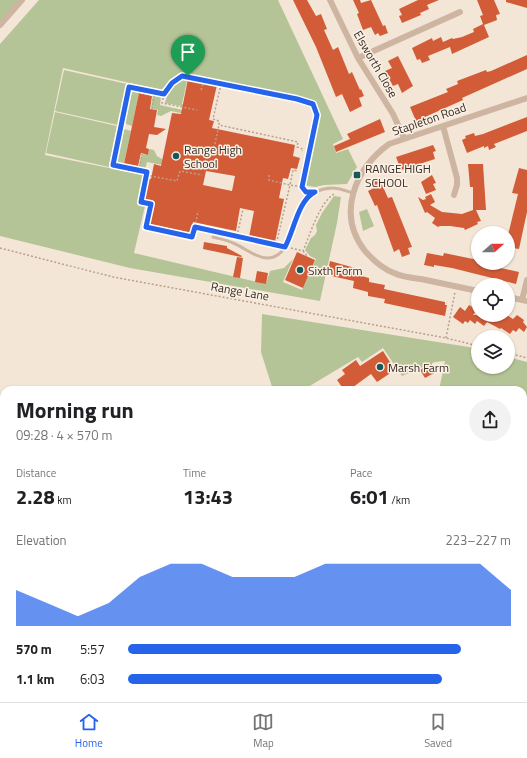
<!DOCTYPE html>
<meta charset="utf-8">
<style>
body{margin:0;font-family:"Titillium Web",sans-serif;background:#f2f2f2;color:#202124;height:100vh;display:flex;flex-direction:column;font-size:15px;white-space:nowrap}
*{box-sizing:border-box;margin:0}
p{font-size:13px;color:#757577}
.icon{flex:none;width:22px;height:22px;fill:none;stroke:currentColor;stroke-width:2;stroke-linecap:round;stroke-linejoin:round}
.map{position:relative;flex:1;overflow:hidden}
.sheet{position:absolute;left:0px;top:386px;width:527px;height:316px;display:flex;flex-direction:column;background:#fff;border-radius:12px 12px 0 0;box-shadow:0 1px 3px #0004}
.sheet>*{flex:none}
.needle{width:26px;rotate:69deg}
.fabs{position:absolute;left:471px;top:226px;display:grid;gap:8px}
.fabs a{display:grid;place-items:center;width:44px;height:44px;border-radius:50%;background:#fff;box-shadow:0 1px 3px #0004;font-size:20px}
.pin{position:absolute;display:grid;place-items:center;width:34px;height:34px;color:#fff;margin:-41px -17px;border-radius:50% 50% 50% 0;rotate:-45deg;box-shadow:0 0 4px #0007}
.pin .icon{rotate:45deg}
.round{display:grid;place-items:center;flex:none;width:42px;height:42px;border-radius:21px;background:#f2f2f2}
.overview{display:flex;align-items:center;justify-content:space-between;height:68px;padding:0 16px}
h1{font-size:22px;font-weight:700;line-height:30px}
.metrics{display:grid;grid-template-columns:repeat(3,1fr);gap:6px;height:68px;padding:4px 16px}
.metrics div{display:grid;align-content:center}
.metrics b{font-size:20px;font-weight:700}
.metrics small{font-size:11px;font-weight:400}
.metrics p{font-size:11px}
.chart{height:112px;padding:8px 16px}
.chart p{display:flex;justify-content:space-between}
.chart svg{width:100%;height:72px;margin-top:4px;fill:#2563eb;opacity:.7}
ul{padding:0 16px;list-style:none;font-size:13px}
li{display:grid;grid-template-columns:64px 48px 1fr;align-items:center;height:30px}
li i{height:10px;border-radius:5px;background:#2563eb}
.menu{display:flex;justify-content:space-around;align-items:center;height:56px;border-top:1px solid #e0e0e0;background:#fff;font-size:11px;color:#757577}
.menu a{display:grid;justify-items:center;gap:2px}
.menu .on{color:#2563eb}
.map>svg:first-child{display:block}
.green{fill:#b5c496}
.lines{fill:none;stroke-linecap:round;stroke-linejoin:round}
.stream{stroke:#74b1b3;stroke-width:2.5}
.building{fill:#d25c37;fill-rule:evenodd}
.path{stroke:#b99f8c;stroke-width:1.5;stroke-dasharray:2 2;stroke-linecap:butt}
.service{stroke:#cdb5a2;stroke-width:3}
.minor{stroke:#cdb5a2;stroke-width:6}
.route-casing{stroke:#fff;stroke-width:8}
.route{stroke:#2563eb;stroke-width:5}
.poi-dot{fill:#17585c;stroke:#fbf0e4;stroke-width:1.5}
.labels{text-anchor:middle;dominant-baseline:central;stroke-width:3;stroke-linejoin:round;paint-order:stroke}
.street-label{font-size:12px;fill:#372b25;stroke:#fbf0e4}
.poi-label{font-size:12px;fill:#372b25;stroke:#fbf0e4;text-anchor:start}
</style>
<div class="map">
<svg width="527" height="702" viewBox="0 0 527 702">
<rect width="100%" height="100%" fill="#f4e6d7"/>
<path class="green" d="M0,0H22L0,25Z
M39,0H278L343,139L333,144L336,153L348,149L357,167L347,184L324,185L315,187L304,185L319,118C318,106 315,103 304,98L183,73L172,80L161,90L63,68L45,155L144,175L138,204L145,206L134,253L266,284L270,271L284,268L293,259L283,282L302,290L316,259L310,256L305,250L311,238L315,235L317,231L316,225L322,213L334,196L341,197L337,223L320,301L130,268L0,236V44Z
M64,70L127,84L118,125L55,111Z
M183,79L187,81L182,104L197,107V109L165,103C168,92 173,83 183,79Z
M136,90H138L139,93L132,126L126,124L125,121L132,91Z
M153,94L161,96L160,105L196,113L195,116L171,111L161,116L157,115L158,110L151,108Z
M55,112L117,126L109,167L46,153Z
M124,129L131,131L124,164H123L119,163L117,160L122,131Z
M149,149L154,150L157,156L162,159L203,167L193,171L147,162L145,170L138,168L142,154L148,155Z
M367,209L374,226L363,231L359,212Z
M262,314L475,348H478V367H508V357L527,362V426H523V390H439L445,361L435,362L402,376L383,348L362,362L358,357L303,390H273L261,352Z
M523,432H527V702H488L486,698H523V644L527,642L523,639Z"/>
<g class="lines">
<path class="stream" d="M0,440L4,443
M433,698L436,702
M110,702L113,698
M242,702L245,698
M403,702L406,698"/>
</g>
<path class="building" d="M293,0H307L316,16L321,14L327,29L324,30L333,50L338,47L349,74L352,72L360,90L361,89L364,96L359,98L362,106L350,112L342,94L336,97L316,47Z
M353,0H360L361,3L371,0L383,26L385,25L388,33L380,36L378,33L375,35L371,27L363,30L357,14L359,13Z
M418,0H439L427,5L429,9L420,13L421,15L402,23L399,16L402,15L399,9Z
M477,0H494L500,14L496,15L497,20L484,25L489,37L452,54L450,47L428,56L430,60L422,63L420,59L417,60L412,48L432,38L433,41L441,37L443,42L452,38L453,39L462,37L474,32L473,29L483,24L480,16L483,15Z
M506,0H527V8L506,2Z
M527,55V69L462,98L463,100L416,121L410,107L448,92L446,89L458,84L457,81L486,70L487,72L491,71Z
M398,56L413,86L402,93L398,84L393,86L385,71L392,68L388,61Z
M188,79L217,85L209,120L214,121L212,128L295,145L293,156L300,158L297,169L291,168L288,179L283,178L279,198L284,199L275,242L249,237L254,211L240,208L236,231L193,222L191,233L149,224L154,202L144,200L148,178L151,179L154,164L161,166L172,113L181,114ZM206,171L235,176L232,191L203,185Z
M139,93L152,96L150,109L157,110L154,127L166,129L157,135L149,134L146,148L149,149L148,155L141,153L138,166L124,164Z
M527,117V131L494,144L496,147L489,150L488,146L484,148V146L467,153L462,140L466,138L465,136L474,133L475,136L483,134Z
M380,119L385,132L336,152L334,146L350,139L347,134Z
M433,145L436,151L433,152L435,159L401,170L396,157Z
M468,164H483L486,210H476L481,221L477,222L478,224L465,230L464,228L450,226H440L438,227L432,223L435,218L427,212L425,213L418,197L423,200L426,199L425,197L431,194L435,202L430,205L442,212L462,214L473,210V187H470Z
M519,168L527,170V212L519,249L513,248V245L508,244V235L518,194L512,193Z
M432,175L436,183L433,184L436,190L426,194L421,182Z
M379,178L388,198L392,197L412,247L408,248L410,254L402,257L399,249L394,252L377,205L375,206L368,191L374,188L371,181Z
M204,242L227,246V248L242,256L241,257L203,249Z
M297,252L315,260L303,288L285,280Z
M427,253L443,256L444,253L478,260V263L519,272L516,284L452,268L434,265V267L424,265Z
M237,257L243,258L240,278L233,277Z
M330,261L355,268L354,274L369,278V282L385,285L384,289L445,302V305H447L445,316L384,303L385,299L368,296V292L353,288L354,281L331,276L332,271L328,270Z
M257,271L268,273L266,284L255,282Z
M469,305L477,310L473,315H507L513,319L517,315L524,320L523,322L527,327L524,332L519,328L516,332L513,330L510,334L501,328L500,329L487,322L484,326L477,321L475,324L470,320L468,323L465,321L463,324L453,317L460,307L465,311Z
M383,351L395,370L377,382L371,374L349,390H344L337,380L345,374L342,370L356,360L360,366Z
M431,363L436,372L425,378L420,370Z"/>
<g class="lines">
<path class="path" d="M221,84L213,119L219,121V125L298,142L297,147L303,149L302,151
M201,90L204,80
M164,94L162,103L197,110
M152,109L155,92
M214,148L219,125
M139,171L142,154
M146,175L177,181L180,171L202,175
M269,175V180L290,185L276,245
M297,186L290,185L293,170L298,171
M195,227L198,211
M213,231L195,227L192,237L146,227L151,203L141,201L147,173L113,165L129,87L164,94L172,83L182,76L308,101L313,104L317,115L309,148
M227,234L280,245
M237,236L243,209
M0,248L113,277L446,338L478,346
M291,248L303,251C310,235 319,203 334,194
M303,251L306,254V256
M446,338L455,292
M508,353L527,358
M426,698L429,702
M113,702L116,698"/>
<path class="service" d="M307,154L302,187L306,192H311
M213,237C220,239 227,240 233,243C244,247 255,258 267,258C301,258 285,189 332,188C339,188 347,191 353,193"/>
<path class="minor" d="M330,0L358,58L393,114L404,138
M0,25L22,0
M358,58L460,12
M443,126L457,178V185L454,195
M478,291C459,287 440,283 421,279C412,278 402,277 394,273C383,269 373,260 365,251C336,214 355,169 389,144L527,98
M508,297L527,301
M522,300L527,280"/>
</g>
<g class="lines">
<g class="route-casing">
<path id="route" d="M182,76L297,99L313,104L317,115L302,187L306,192H315C298,200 294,231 285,247L195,227L192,237L146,227L151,204L141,202L147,172L113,165L129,87L164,94L172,83Z"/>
</g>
<use href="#route" class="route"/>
</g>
<g class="poi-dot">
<circle cx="176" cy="156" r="4"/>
<rect x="353" y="171" width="8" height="8" rx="2"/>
<circle cx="300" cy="270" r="4"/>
<circle cx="380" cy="367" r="4"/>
</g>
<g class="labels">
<g class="street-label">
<text transform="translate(376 64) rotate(60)">Elsworth Close</text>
<text transform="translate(429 119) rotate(-19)">Stapleton Road</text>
<text transform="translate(240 291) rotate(10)">Range Lane</text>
</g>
<g class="poi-label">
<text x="184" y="149">Range High<tspan x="184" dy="14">School</tspan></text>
<text x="365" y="168">RANGE HIGH<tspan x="365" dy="14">SCHOOL</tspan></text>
<text x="308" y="270">Sixth Form</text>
<text x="388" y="367">Marsh Farm</text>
</g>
</g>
</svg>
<div class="fabs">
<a><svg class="needle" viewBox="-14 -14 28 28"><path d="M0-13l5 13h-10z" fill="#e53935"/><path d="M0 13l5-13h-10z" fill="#757577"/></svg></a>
<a><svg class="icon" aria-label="locate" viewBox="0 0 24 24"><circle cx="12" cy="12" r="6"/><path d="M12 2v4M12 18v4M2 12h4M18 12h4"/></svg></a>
<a><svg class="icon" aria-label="layers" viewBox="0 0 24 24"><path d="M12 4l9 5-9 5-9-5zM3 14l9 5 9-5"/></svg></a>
</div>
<div class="pin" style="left:188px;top:76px;background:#1e9e55"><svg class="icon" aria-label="arrive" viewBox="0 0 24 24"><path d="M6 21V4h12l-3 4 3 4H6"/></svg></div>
<section class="sheet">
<div class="overview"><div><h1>Morning run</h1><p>09:28 · 4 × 570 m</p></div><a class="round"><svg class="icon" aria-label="share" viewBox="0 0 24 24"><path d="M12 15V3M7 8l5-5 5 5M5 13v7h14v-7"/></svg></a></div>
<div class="metrics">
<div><p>Distance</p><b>2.28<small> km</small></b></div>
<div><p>Time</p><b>13:43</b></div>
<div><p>Pace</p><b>6:01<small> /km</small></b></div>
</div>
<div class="chart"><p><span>Elevation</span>223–227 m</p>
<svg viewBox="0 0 160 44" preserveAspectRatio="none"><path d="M0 44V22L10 30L20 38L30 30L40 14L50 6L60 6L70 14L80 14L90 14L100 6L110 6L120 6L130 6L140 6L150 6L160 22V44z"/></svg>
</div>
<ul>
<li><b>570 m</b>5:57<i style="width:87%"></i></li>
<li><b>1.1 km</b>6:03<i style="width:82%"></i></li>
</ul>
</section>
</div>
<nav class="menu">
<a class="on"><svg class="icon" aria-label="home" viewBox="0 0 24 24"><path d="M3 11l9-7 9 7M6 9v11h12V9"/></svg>Home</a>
<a><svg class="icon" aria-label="map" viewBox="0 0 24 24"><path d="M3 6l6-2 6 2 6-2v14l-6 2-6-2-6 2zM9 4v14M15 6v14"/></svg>Map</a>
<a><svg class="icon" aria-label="saved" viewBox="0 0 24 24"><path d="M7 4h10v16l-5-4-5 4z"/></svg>Saved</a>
</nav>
